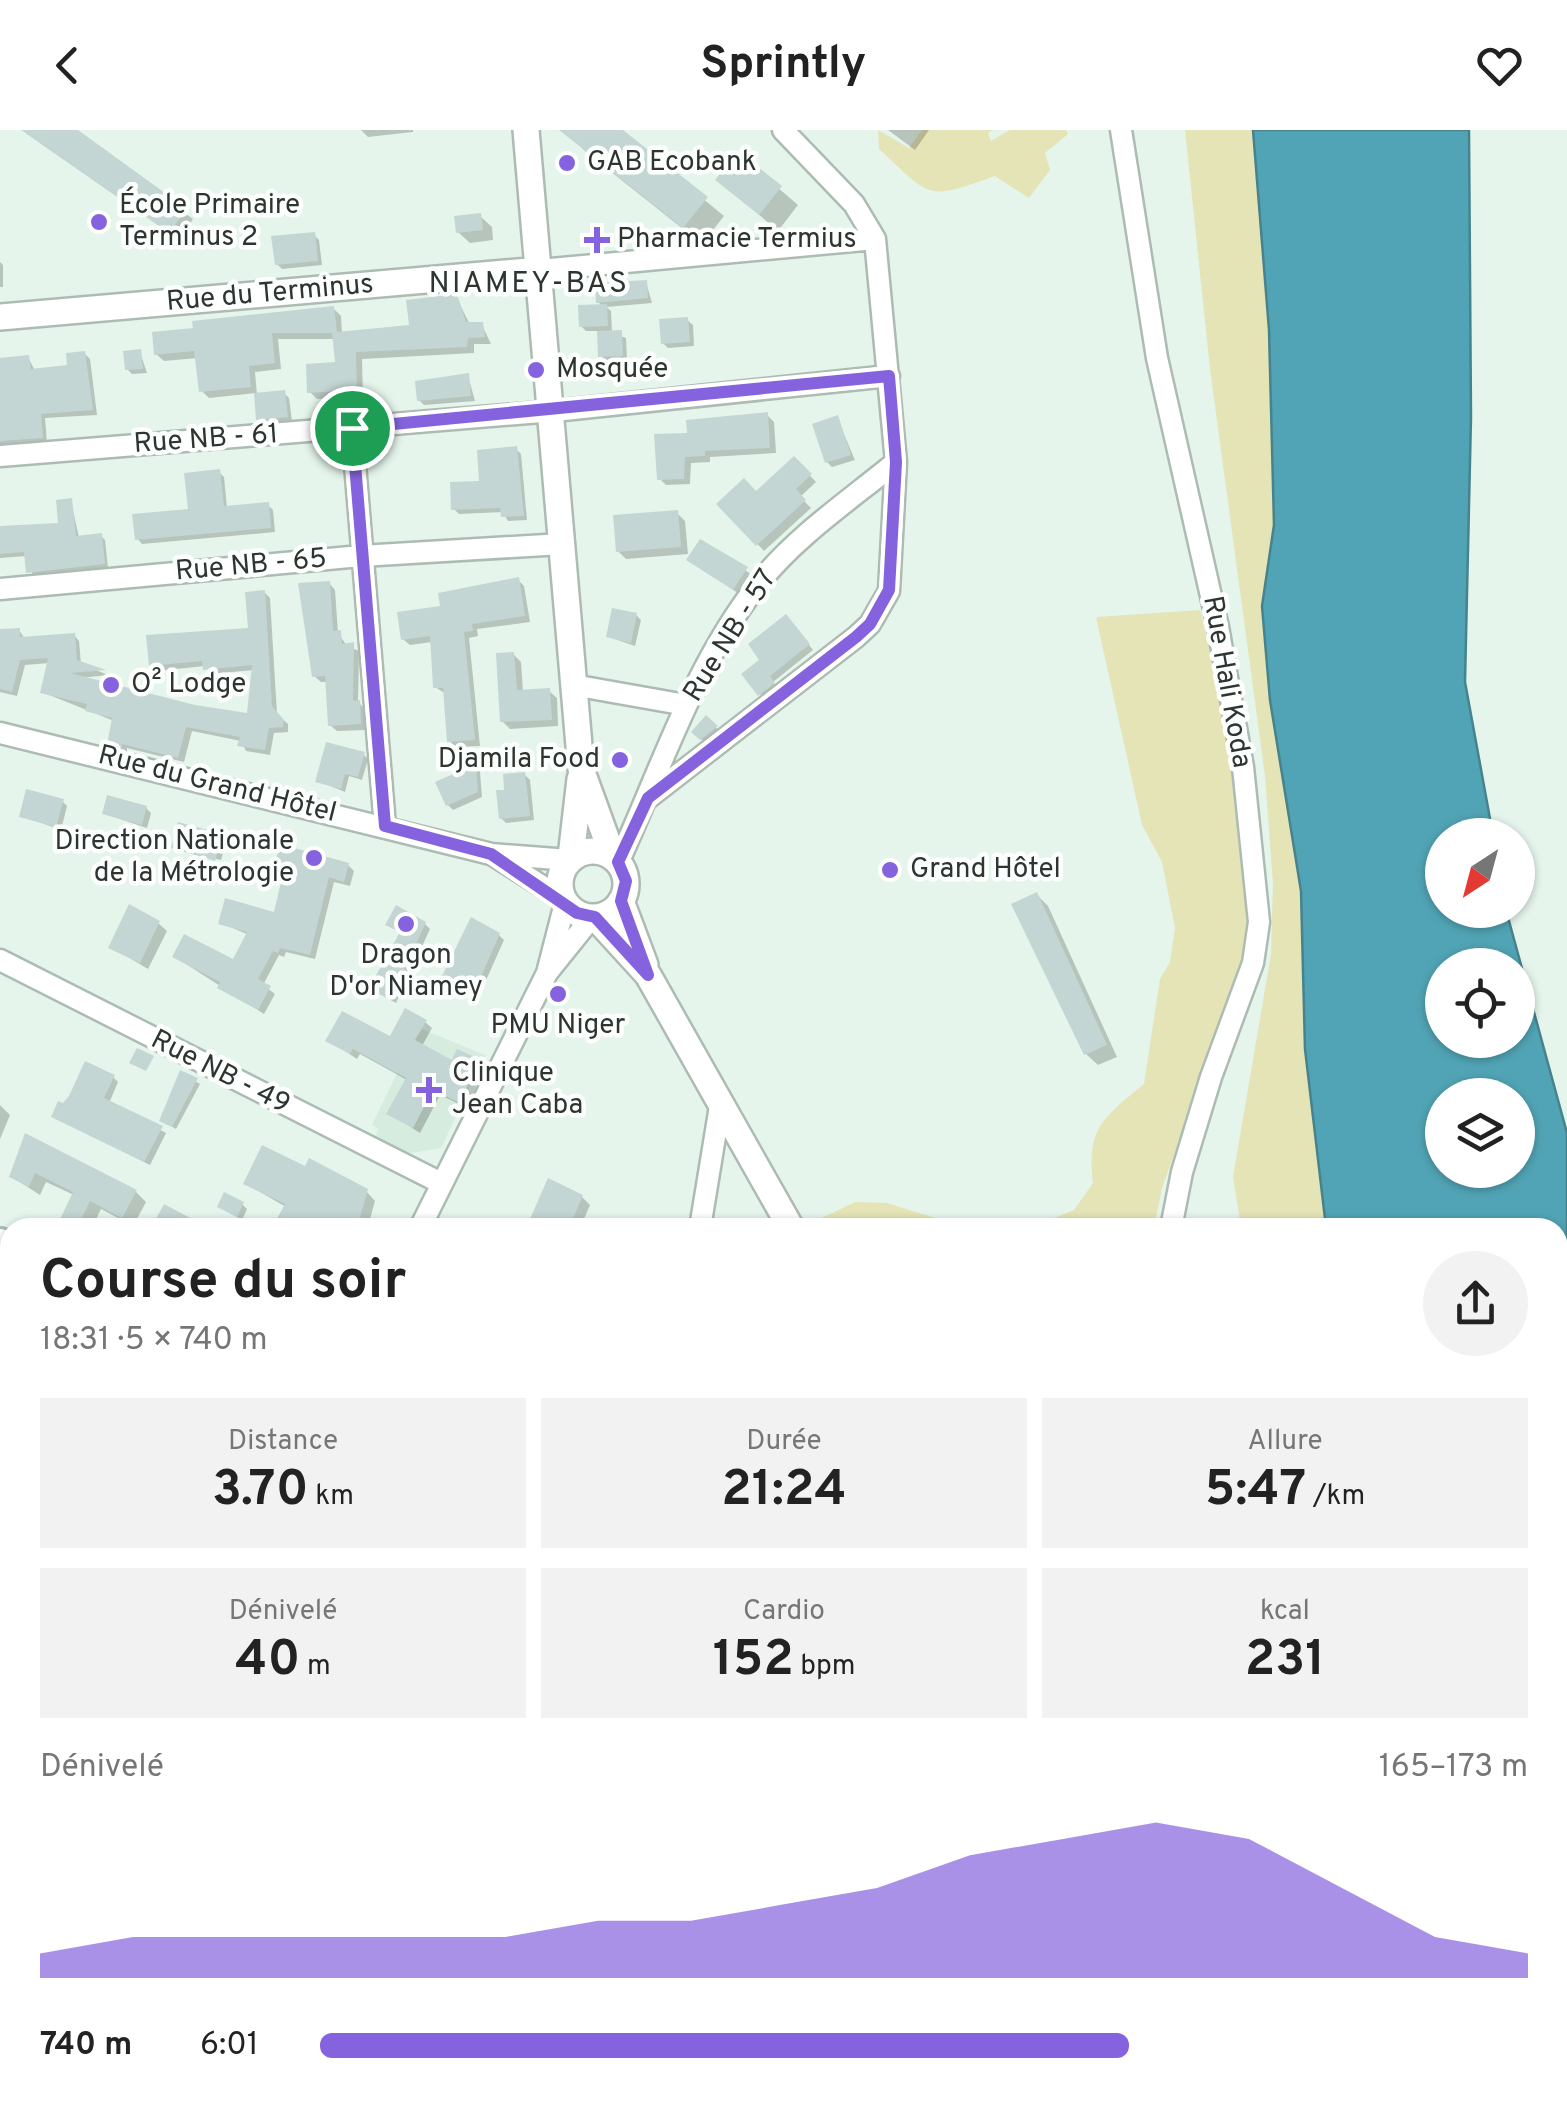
<!DOCTYPE html>
<html lang="fr">
<meta charset="utf-8">
<style>
body{margin:0;font-family:Overpass,sans-serif;background:#f2f2f2;color:#222;height:100vh;display:flex;flex-direction:column;font-size:38px;white-space:nowrap}
*{box-sizing:border-box;margin:0}
p{font-size:32px;color:#767676}
.icon{flex:none;width:55px;height:55px;fill:none;stroke:currentColor;stroke-width:2;stroke-linecap:round;stroke-linejoin:round}
.map{position:relative;flex:1;overflow:hidden}
.sheet{position:absolute;left:0px;top:1088px;width:1568px;height:888px;display:flex;flex-direction:column;background:#fff;border-radius:30px 30px 0 0;box-shadow:0 2px 8px #0004}
.sheet>*{flex:none}
.needle{width:65px;rotate:216deg}
.tools{position:absolute;left:1425px;top:688px;display:grid;gap:20px}
.tools a{display:grid;place-items:center;width:110px;height:110px;border-radius:50%;background:#fff;box-shadow:0 2px 8px #0004;font-size:50px}
.pin{position:absolute;display:grid;place-items:center;width:85px;height:85px;color:#fff;margin:-42px;border:5px solid #fff;border-radius:50%;box-shadow:0 2px 10px #0007}
.round{display:grid;place-items:center;flex:none;width:105px;height:105px;border-radius:52px;background:#f2f2f2}
.head{display:flex;align-items:center;justify-content:space-between;height:170px;padding:0 40px}
h1{font-size:55px;font-weight:700;line-height:75px}
.stats{display:grid;grid-template-columns:repeat(3,1fr);gap:15px;height:170px;padding:10px 40px}
.stats div{display:grid;align-content:center;border-radius:0px;background:#f2f2f2;text-align:center}
.stats b{font-size:50px;font-weight:700}
.stats small{font-size:28px;font-weight:400}
.stats p{font-size:28px}
.chart{height:280px;padding:20px 40px}
.chart p{display:flex;justify-content:space-between}
.chart svg{width:100%;height:180px;margin-top:10px;fill:#8663de;opacity:.7}
ul{padding:0 40px;list-style:none;font-size:32px}
li{display:grid;grid-template-columns:160px 120px 1fr;align-items:center;height:75px}
li i{height:25px;border-radius:12px;background:#8663de}
header{display:flex;justify-content:space-between;align-items:center;height:130px;padding:0 40px;background:#fff;font-size:45px;font-weight:700}
.map>svg:first-child{display:block}
.built{fill:#d5ecde}
.green{fill:#e4e4b7}
.water{fill:#51a4b5;stroke:#46838d;stroke-width:2.5;fill-rule:evenodd}
.shadow{fill:#0003}
.building{fill:#c3d6d3}
.lines{fill:none;stroke-linecap:round;stroke-linejoin:round}
.minor-casing{stroke:#adbcb3;stroke-width:25}
.tertiary-casing{stroke:#adbcb3;stroke-width:30}
.primary-casing{stroke:#adbcb3;stroke-width:38}
.minor{stroke:#fff;stroke-width:20}
.tertiary{stroke:#fff;stroke-width:25}
.primary{stroke:#fff;stroke-width:32}
.primary-bridge-casing{stroke:#adbcb3;stroke-width:38;stroke-linecap:butt}
.primary-bridge{stroke:#fff;stroke-width:32}
.route-casing{stroke:#fff;stroke-width:20}
.route{stroke:#8663de;stroke-width:12}
.poi-dot{fill:#8663de;stroke:#fcfffd;stroke-width:4}
.labels{text-anchor:middle;dominant-baseline:central;stroke-width:9;stroke-linejoin:round;paint-order:stroke}
.poi-label{font-size:28px;fill:#2e3531;stroke:#fcfffd;text-anchor:start}
.street-label{font-size:28px;fill:#2e3531;stroke:#fcfffd}
.neighbourhood-label{font-size:30px;letter-spacing:2.5px;fill:#2e3531;stroke:#fcfffd}
</style>
<header><svg class="icon" aria-label="back" viewBox="0 0 24 24"><path d="M15 5l-7 7 7 7"/></svg>Sprintly<svg class="icon" aria-label="heart" viewBox="0 0 24 24"><path d="M12 20l-8-8c-3-5 5-10 8-4 3-6 11-1 8 4z"/></svg></header>
<div class="map">
<svg width="1567" height="1974" viewBox="0 0 1567 1974">
<rect width="100%" height="100%" fill="#e5f5ec"/>
<path class="built" d="M419,898L485,925L441,1018L405,1024L375,1008L378,999L372,995Z"/>
<path class="green" d="M878,0L909,18L922,0H993L988,3L991,11L1010,0H1066L1068,4L1045,23L1050,40L1029,68L995,46C925,71 932,68 879,19Z
M1185,0H1253L1269,200L1274,395L1262,477L1270,570L1301,761L1305,919L1326,1097H1241L1233,1047L1271,824L1273,754L1265,646L1210,239Z
M1200,480L1241,647L1250,810L1162,1058L1154,1097L1030,1098L1074,1080L1093,1053C1086,998 1104,987 1144,954L1160,849L1170,832L1175,798L1162,732L1142,695L1096,487Z
M855,1072L887,1073L964,1097L805,1096Z
M1558,1755L1567,1767V1930L1558,1931Z
M1567,1958V1974H1465L1558,1965Z"/>
<path class="water" d="M1253,0H1469L1471,287L1465,552L1493,705H1442V780H1506L1567,1003V1767L1558,1755V1098L1326,1097L1305,919L1301,761L1270,570L1262,476L1274,395L1269,200ZM1518,835V910H1442V835ZM1442,965H1518V1040H1442Z"/>
<path class="shadow" d="M36,0H73L193,89L179,109L40,13Z
M361,0H413V2L368,7Z
M572,0H619L724,86L702,114L586,22L569,5Z
M888,0H929L915,20Z
M739,24L798,75L778,101L718,50Z
M480,86L492,97L493,110L470,113L458,102Z
M314,105L319,110L322,135L282,139L277,134Z
M0,132L3,135V157H0Z
M646,152L652,173L606,177L611,181L612,203L626,208L627,230L606,231L601,226L599,201H586L581,196L603,177L598,172Z
M456,166L470,195H482L491,214H474V223L362,229L363,267L317,269L310,262L338,234L335,209H278L281,239L255,242L257,265L284,263L289,268L292,291L264,294L259,289L256,263L209,268L202,261L198,228L164,231L156,224L195,200V193L333,178L341,186L342,204L412,197Z
M687,190L693,195L694,216L668,218L663,213Z
M140,222L147,243L132,244L127,239Z
M85,224L90,229L97,285L45,288L47,313L0,317V230L28,227L35,241L70,238Z
M468,246L475,271L424,275L419,270Z
M767,285L774,292L776,323L710,327V332L691,333L690,354L666,355L660,349L690,305Z
M837,288L855,330L832,337L827,332Z
M516,319L521,324L527,390L508,391L503,382L459,384L454,379Z
M794,329L816,352L800,367L811,378L764,421L720,374L756,364Z
M219,342L224,347L227,378L268,375L273,380L275,402L142,414L137,408L190,381Z
M71,371L79,408L101,406L105,410L108,438L33,446L27,426L0,428V400L61,395Z
M677,383L685,391L688,424L626,429L618,421Z
M702,410L755,447L742,466L689,429Z
M518,450L524,456L530,492L477,499L478,506L469,508L480,616L455,617L449,610L446,564L435,557L432,512L410,515L403,509L443,478Z
M329,453L335,460L338,503L347,516L359,521L358,572L365,579L366,600L337,601L330,595L328,552H321L314,546Z
M264,462L270,468L277,584L288,594V602L274,603L270,625L246,621L241,611L192,601L184,632L127,618V622L115,620L109,614L114,591L42,562L50,533L25,535L17,566L0,562V500H19L25,509L74,505L79,511L81,534L108,545L80,548L195,578L249,585L254,540L211,544L205,536L157,541L152,535L251,500Z
M636,485L641,490L635,516L609,507Z
M791,492L813,520L773,552L778,559L764,569L760,564L762,530Z
M513,524L521,532L523,562L549,561L557,568L558,596L510,599L502,591Z
M706,589L721,602L706,614L694,602Z
M364,625L368,629L362,650L349,646L345,662L318,651Z
M476,637L480,642L482,667L453,680L448,675Z
M525,645L530,650L534,690L506,693L501,688L507,662Z
M62,671L67,676L61,700L22,686Z
M146,678L151,683L147,698L105,684Z
M221,706L226,711L221,730L173,718Z
M278,732L348,735L354,741L350,756L334,752L315,829L286,822L284,827L279,825L263,855L275,864L264,884L175,827L234,832L249,805L221,793L275,785L287,739Z
M1037,765L1048,776L1117,927L1098,935L1086,924Z
M158,793L167,801L148,839L111,817Z
M389,794H425L430,799L396,873L378,863L402,804Z
M499,805L504,810L479,866L445,845Z
M425,892L432,898L422,916L453,933L477,931L484,938L468,978L440,965L420,1003L389,983L407,950L360,924L357,929L328,910L391,909Z
M182,943L200,954L176,999L162,991Z
M113,947L118,952L109,973L166,1003L150,1035L54,987Z
M0,975L10,985L0,1009Z
M26,1007L136,1062L146,1072L133,1096L101,1079L92,1098H45L49,1088L61,1094L74,1065L46,1052L40,1065L12,1047Z
M306,1039L366,1061L375,1071L368,1096L286,1077L246,1054Z
M582,1067L590,1075L580,1098H529Z
M242,1074L247,1079L242,1090L220,1077Z
M0,1260L7,1266L0,1279Z
M0,1480L10,1485V1599L0,1594Z
M0,1694L10,1699V1786L4,1799L0,1797Z
M55,1965H104L101,1973L82,1967L80,1974L61,1971Z
M119,1965H229L238,1974H156Z
M288,1965H303L304,1974H274L289,1973Z
M369,1965H463L456,1974H370L365,1970Z
M635,1965H709L701,1974H642Z
M745,1965H799L795,1974L780,1966L775,1974H762Z"/>
<path class="building" d="M21,0H78L187,79L169,103Z
M559,0H623L708,67L683,98Z
M738,21L782,56L759,85L715,50Z
M481,83L483,100L456,103L454,86Z
M315,102L318,131L275,135L271,106Z
M647,150L648,168L596,173L595,153Z
M457,164L466,192H483L485,207L468,208L467,217L356,222L357,260L307,263L306,234L335,232L332,203H272L275,233L249,236L251,257L199,262L194,221L154,225L152,202L193,198L192,191L334,176L337,202L409,195L406,170Z
M607,174L608,196L579,197L578,175Z
M688,187L690,212L661,214L659,189Z
M622,200L623,226L598,227L597,201Z
M141,219L143,239L125,240L123,221Z
M85,221L93,280L41,284L43,308L0,311V228L29,225L31,239L67,235L66,223Z
M469,243L471,266L417,271L415,251Z
M285,260L288,287L256,290L254,263Z
M768,282L770,318L705,321V326L685,327L684,349L657,350L654,304L687,303L686,290Z
M838,285L851,325L825,333L812,294Z
M517,316L524,386L501,387L500,378L451,380L450,352L479,351L477,320Z
M794,326L812,344L796,359L806,370L756,416L716,374L744,348L756,361Z
M220,339L224,376L269,372L271,398L135,410L132,384L188,379L184,343Z
M72,368L76,406L102,403L105,434L26,443L24,422L0,424V396L58,393L56,370Z
M678,380L681,417L616,422L613,385Z
M700,409L748,437L733,460L686,430Z
M519,447L525,486L472,494L473,501L464,502L475,610L447,612L443,558H433L430,506L401,510L397,482L440,476L438,463Z
M330,451L333,501L341,500L342,514L354,512L353,571L360,570L361,594L328,596L325,546L312,547L298,453Z
M265,460L272,576L284,590L283,597L269,598L265,620L237,616L240,607L186,597L178,628L122,614V618L107,615L112,588L85,581L87,574L40,563L48,528L20,530L12,562L0,559V499L20,498V507L75,503L77,530L106,540L70,543L195,575L247,583L252,535L203,540L202,531L149,536L146,505L248,498L245,462Z
M612,478L637,483L631,513L606,507Z
M786,484L810,514L770,546L775,553L758,566L741,544L759,530L748,514Z
M514,522L517,560L550,558L552,590L500,592L496,523Z
M706,585L718,596L700,610L691,602Z
M326,612L365,622L358,647L345,644L341,659L315,652Z
M476,634L478,662L446,676L435,652Z
M525,642L530,686L499,689L496,660H504L503,644Z
M26,659L64,669L56,697L19,687Z
M107,665L147,676L142,695L102,684Z
M178,692L223,704L215,731L171,718Z
M280,714L349,733L344,752L329,747L310,825L280,818L278,823L273,821L258,849L271,856L258,880L217,858L220,852L172,827L184,804L233,829L247,802L218,794L225,768L274,782L285,735L275,733Z
M1037,762L1107,915L1084,925L1011,774Z
M129,774L160,791L140,833L108,818Z
M396,775L426,792L391,870L369,858L400,802L385,795Z
M471,787L500,803L474,863L442,846Z
M405,878L427,890L415,910L452,930L457,919L479,929L460,973L433,960L413,998L386,984L406,948L353,919L350,924L325,911L342,881L390,906Z
M137,918L154,926L146,941L129,933Z
M85,931L115,945L104,968L163,996L144,1032L51,987L58,971L63,973L69,966Z
M180,940L198,948L172,997L159,991Z
M25,1003L137,1060L122,1088L90,1071L77,1098H56L73,1062L35,1043L29,1057L9,1047Z
M262,1015L305,1036L309,1028L368,1059L360,1087L382,1098H272L285,1074L243,1054Z
M548,1048L583,1065L569,1098H526Z
M224,1062L244,1072L237,1087L217,1077Z
M164,1074L209,1098H151Z"/>
<g class="lines">
<g class="minor-casing">
<path id="minor" d="M1121,0L1157,228L1218,497L1243,637L1259,792L1253,833L1211,947L1182,1042L1171,1098
M540,140L875,109
M352,298L385,696
M0,326L554,281L889,246
M0,459L361,426L562,414
M573,555L686,575
M0,603L491,724L569,730
M648,668L856,507L870,494L889,461L896,332L875,109L854,74L783,0
M493,725L564,770
M618,733C661,639 694,535 759,453C796,406 850,370 896,332
M0,830L441,1053
M547,843L565,773
M420,1098L547,843L592,787
M700,1098L721,970
M0,1953L10,1932"/>
</g>
<g class="tertiary-casing">
<path id="tertiary" d="M526,0L581,639L613,727
M0,187L540,140
M560 754a33 33 0 1 1 66 0a33 33 0 1 1-66 0Z
M571,727L580,649
M621,771L645,835
M595,787L648,845L791,1098"/>
</g>
<g class="primary-casing">
<path id="primary" d="M0,1115L10,1120
M0,1432L10,1437
M1558,1950L1567,1948
M986,1965L1000,1974
M1039,1965L1053,1974
M1108,1974L1123,1965
M1389,1974L1453,1965"/>
</g>
<use href="#minor" class="minor"/>
<use href="#tertiary" class="tertiary"/>
<use href="#primary" class="primary"/>
<g class="primary-bridge-casing">
<path id="primary-bridge" d="M1180,1965V1974"/>
</g>
<use href="#primary-bridge" class="primary-bridge"/>
</g>
<g class="lines">
<g class="route-casing">
<path id="route" d="M889,246L896,332L889,460L870,494L856,507L648,668L618,732L626,751L621,771L648,845L595,787L577,783L491,724L385,696L352,298Z"/>
</g>
<use href="#route" class="route"/>
</g>
<g class="poi-dot">
<circle cx="567" cy="33" r="10"/>
<circle cx="99" cy="92" r="10"/>
<path d="M592 95h10v10h10v10h-10v10h-10v-10h-10v-10h10z"/>
<circle cx="536" cy="240" r="10"/>
<circle cx="111" cy="555" r="10"/>
<circle cx="620" cy="630" r="10"/>
<circle cx="314" cy="728" r="10"/>
<circle cx="890" cy="740" r="10"/>
<circle cx="406" cy="794" r="10"/>
<circle cx="558" cy="864" r="10"/>
<path d="M424 945h10v10h10v10h-10v10h-10v-10h-10v-10h10z"/>
</g>
<g class="labels">
<g class="poi-label">
<text x="587" y="33">GAB Ecobank</text>
<text x="119" y="76">École Primaire<tspan x="119" dy="32">Terminus 2</tspan></text>
<text x="617" y="110">Pharmacie Termius</text>
<text x="556" y="240">Mosquée</text>
<text x="131" y="555">O² Lodge</text>
<text x="600" y="630" text-anchor="end">Djamila Food</text>
<text x="294" y="712" text-anchor="end">Direction Nationale<tspan x="294" dy="32">de la Métrologie</tspan></text>
<text x="910" y="740">Grand Hôtel</text>
<text x="406" y="826" text-anchor="middle">Dragon<tspan x="406" dy="32">D'or Niamey</tspan></text>
<text x="558" y="896" text-anchor="middle">PMU Niger</text>
<text x="452" y="944">Clinique<tspan x="452" dy="32">Jean Caba</tspan></text>
</g>
<g class="street-label">
<text transform="translate(270 164) rotate(-5)">Rue du Terminus</text>
<text transform="translate(206 310) rotate(-4)">Rue NB - 61</text>
<text transform="translate(251 436) rotate(-5)">Rue NB - 65</text>
<text transform="translate(731 506) rotate(-58)">Rue NB - 57</text>
<text transform="translate(1226 552) rotate(80)">Rue Hali Koda</text>
<text transform="translate(217 655) rotate(14)">Rue du Grand Hôtel</text>
<text transform="translate(220 943) rotate(27)">Rue NB - 49</text>
</g>
<g class="neighbourhood-label">
<text x="529" y="154">NIAMEY-BAS</text>
</g>
</g>
</svg>
<div class="tools">
<a><svg class="needle" viewBox="-14 -14 28 28"><path d="M0-13l5 13h-10z" fill="#e53935"/><path d="M0 13l5-13h-10z" fill="#767676"/></svg></a>
<a><svg class="icon" aria-label="locate" viewBox="0 0 24 24"><circle cx="12" cy="12" r="6"/><path d="M12 2v4M12 18v4M2 12h4M18 12h4"/></svg></a>
<a><svg class="icon" aria-label="layers" viewBox="0 0 24 24"><path d="M12 4l9 5-9 5-9-5zM3 14l9 5 9-5"/></svg></a>
</div>
<div class="pin" style="left:352px;top:298px;background:#1e9e55"><svg class="icon" aria-label="arrive" viewBox="0 0 24 24"><path d="M6 21V4h12l-3 4 3 4H6"/></svg></div>
<section class="sheet">
<div class="head"><div><h1>Course du soir</h1><p>18:31 · 5 × 740 m</p></div><a class="round"><svg class="icon" aria-label="share" viewBox="0 0 24 24"><path d="M12 15V3M7 8l5-5 5 5M5 13v7h14v-7"/></svg></a></div>
<div class="stats">
<div><p>Distance</p><b>3.70<small> km</small></b></div>
<div><p>Durée</p><b>21:24</b></div>
<div><p>Allure</p><b>5:47<small> /km</small></b></div>
</div>
<div class="stats">
<div><p>Dénivelé</p><b>40<small> m</small></b></div>
<div><p>Cardio</p><b>152<small> bpm</small></b></div>
<div><p>kcal</p><b>231</b></div>
</div>
<div class="chart"><p><span>Dénivelé</span>165–173 m</p>
<svg viewBox="0 0 160 44" preserveAspectRatio="none"><path d="M0 44V38L10 34L20 34L30 34L40 34L50 34L60 30L70 30L80 26L90 22L100 14L110 10L120 6L130 10L140 22L150 34L160 38V44z"/></svg>
</div>
<ul>
<li><b>740 m</b>6:01<i style="width:67%"></i></li>
</ul>
</section>
</div>
